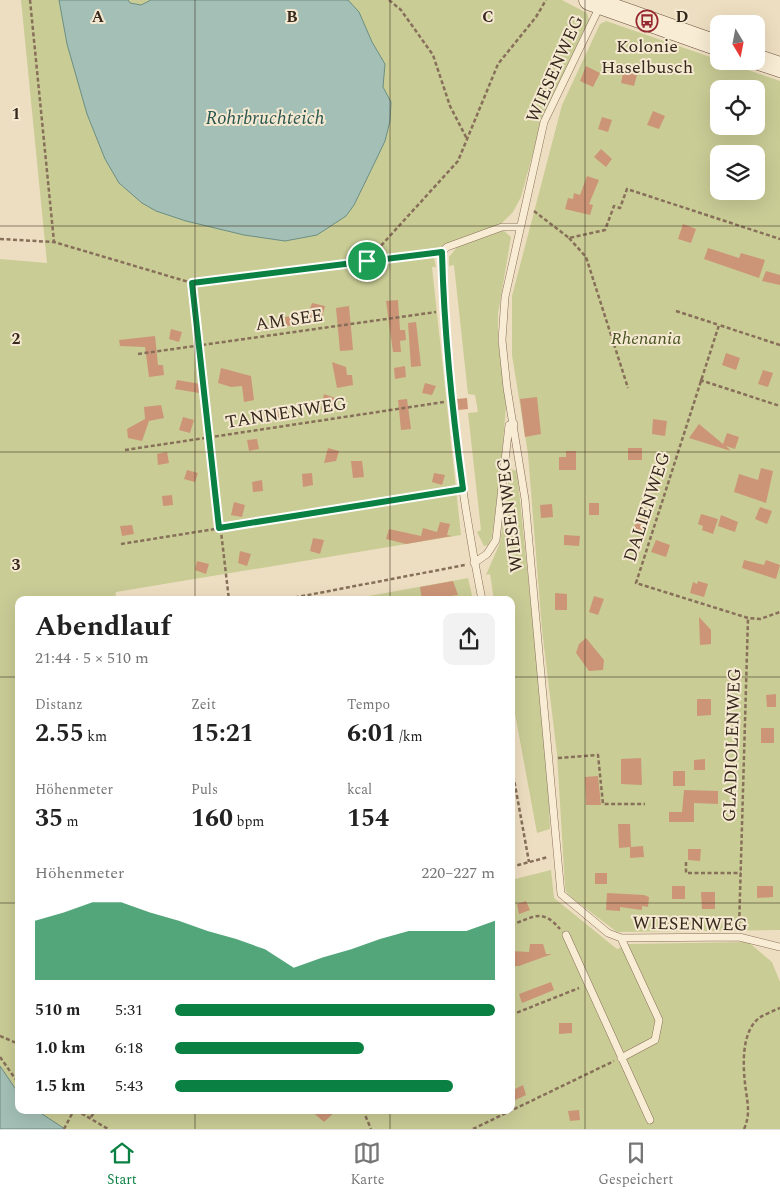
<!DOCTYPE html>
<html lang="de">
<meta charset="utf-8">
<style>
body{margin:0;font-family:Spectral,serif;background:#f2f2f2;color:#222;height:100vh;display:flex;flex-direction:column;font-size:19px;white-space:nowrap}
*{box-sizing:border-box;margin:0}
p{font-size:16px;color:#767676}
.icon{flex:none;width:28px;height:28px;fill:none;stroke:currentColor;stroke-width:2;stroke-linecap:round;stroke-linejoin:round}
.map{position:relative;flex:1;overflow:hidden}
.side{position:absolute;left:15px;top:596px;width:500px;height:518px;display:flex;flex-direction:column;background:#fff;border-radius:10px;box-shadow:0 5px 20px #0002}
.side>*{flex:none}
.needle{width:32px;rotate:170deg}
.buttons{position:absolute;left:710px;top:15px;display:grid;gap:10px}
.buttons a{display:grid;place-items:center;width:55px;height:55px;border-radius:10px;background:#fff;box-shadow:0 5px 20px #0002;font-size:25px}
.pin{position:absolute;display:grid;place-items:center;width:42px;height:42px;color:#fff;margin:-21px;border:2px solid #fff;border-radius:50%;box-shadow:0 1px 5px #0007}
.round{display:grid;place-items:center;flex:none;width:52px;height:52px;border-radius:10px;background:#f2f2f2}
.head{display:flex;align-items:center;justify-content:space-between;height:85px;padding:0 20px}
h1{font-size:28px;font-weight:700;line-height:38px}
.stats{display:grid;grid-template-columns:repeat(3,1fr);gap:8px;height:85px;padding:5px 20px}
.stats div{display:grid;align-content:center}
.stats b{font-size:25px;font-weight:700}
.stats small{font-size:14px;font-weight:400}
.stats p{font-size:14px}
.chart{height:140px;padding:10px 20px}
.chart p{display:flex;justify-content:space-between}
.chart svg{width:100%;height:90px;margin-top:5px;fill:#0b8043;opacity:.7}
ul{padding:0 20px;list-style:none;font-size:16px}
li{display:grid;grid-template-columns:80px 60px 1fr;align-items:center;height:38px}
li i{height:12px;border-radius:6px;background:#0b8043}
.tabs{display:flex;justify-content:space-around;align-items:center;height:70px;border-top:1px solid #e0e0e0;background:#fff;font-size:14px;color:#767676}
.tabs a{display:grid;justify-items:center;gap:2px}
.tabs .on{color:#0b8043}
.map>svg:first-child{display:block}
.green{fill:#c9cc95;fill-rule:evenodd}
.water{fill:#a4c0b6;stroke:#6b8e83}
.building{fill:#cc9577}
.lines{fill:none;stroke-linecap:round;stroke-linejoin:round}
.lane-casing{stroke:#876f59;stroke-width:8}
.secondary-casing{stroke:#69503c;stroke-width:21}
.path{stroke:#876f59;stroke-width:2.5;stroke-dasharray:4 2.5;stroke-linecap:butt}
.lane{stroke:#f9ecd4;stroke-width:7}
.secondary{stroke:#f9ecd4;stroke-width:20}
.route-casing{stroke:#fff;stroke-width:10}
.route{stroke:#0b8043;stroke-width:6}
.grid{fill:none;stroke:#37281d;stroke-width:1;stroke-opacity:0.55}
.labels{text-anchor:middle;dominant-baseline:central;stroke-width:4;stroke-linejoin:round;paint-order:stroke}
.poi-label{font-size:18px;fill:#37281d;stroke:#f5e9d1}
.street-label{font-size:18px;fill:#37281d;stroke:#f5e9d1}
.park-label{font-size:18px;font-style:italic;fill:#4a5323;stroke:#f5e9d1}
.water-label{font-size:19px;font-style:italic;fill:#2c5752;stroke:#f5e9d1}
.grid-label{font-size:16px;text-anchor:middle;font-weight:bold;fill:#37281d;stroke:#f5e9d1;stroke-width:4;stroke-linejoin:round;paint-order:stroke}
</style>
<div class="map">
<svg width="780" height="1129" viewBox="0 0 780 1129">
<rect width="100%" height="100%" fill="#eedec1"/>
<path class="green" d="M21,0H562L587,13L589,20L543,116L521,197L513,212L501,224L432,250L436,267H432L461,535L116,592L115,600H19V1094L0,1066V259L47,263Z
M606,21L780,81V930L617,932L572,898L566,892L565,886L557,754L542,630L528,454L512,355V296L562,105L600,24ZM719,89H756V126H719ZM719,154H756V191H719Z
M503,230L511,237L498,314V340L506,407L501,465L492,537L488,545L484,546L477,532L481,530L468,413L478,412L475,395L468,394L454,265L449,266V257L457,247Z
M510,469L517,471L547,759L550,829L537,833L511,692V600H494L490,574L486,575L500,543Z
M468,578L473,600H347Z
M551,870L554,898L617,949L629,944L748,942L772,962L780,982V1129H65L36,1110H511V880Z"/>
<path class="water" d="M59,0H128L130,3L141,5L151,0H348L359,12L372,42L385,64L383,87L391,102L390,121L385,141L374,164L354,205L346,216L317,235L285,241L244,235L186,221L156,211L142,203L119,183L105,159L87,114L67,44Z
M0,1066L19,1094V1110H36L65,1129H0Z"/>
<path class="building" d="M586,66L600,73L593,87L580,81Z
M624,68L638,71L634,86L621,83Z
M653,111L665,116L659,129L647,125Z
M602,117L612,120L608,132L598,129Z
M601,149L612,159L606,167L594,157Z
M587,176L599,180L589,204L593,205L590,215L565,209L568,198L573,199L574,193L580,195Z
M683,224L696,229L691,243L678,239Z
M708,248L739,258L741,253L765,260L759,278L704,259Z
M766,271L780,275V285L762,281Z
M398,300L400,330H405L406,340L400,341L401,352H393L386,301Z
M312,303L325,306L321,321L307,317Z
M349,306L353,350L340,351L336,308Z
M296,315L298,325L286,326L285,317Z
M416,322L421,366L411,367L408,323Z
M171,329L182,332L179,342L169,339Z
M155,336L158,365H163L164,375L149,377L145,347L120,346L119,340Z
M726,353L740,358L736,370L722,365Z
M332,362L346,367L347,375H352L353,385L337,388Z
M405,366L406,377L395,379L394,368Z
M221,368L251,376L254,400L244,402L242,386L231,387L218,383Z
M763,370L773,373L768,387L758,384Z
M177,380L206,385L205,394L175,389Z
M425,383L436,386L432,395L422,393Z
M324,394L335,398L331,411L321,409Z
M537,397L541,434L525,437L520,399Z
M467,398L468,409L458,410L457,399Z
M407,399L411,429L401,430L398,400Z
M161,405L164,418L149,421L142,441L128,438L127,429L145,419L144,407Z
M274,407L283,409L281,419L270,417Z
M183,417L194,420L190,433L179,430Z
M653,419L667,421L665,436L652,434Z
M699,424L723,444L727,433L739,437L735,449L726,446L731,451L689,438Z
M257,439L259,449L249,451L247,440Z
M328,448L339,451L336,461L324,463Z
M628,448H642V460H628Z
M566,451H576V470H559V457H566Z
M167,452L169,463L158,465L157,454Z
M351,461H362L364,477L353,478Z
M761,468L773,471L766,503L734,492L739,474L758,480Z
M187,470L198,473L195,482L184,479Z
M312,473L313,485L303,487L302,474Z
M434,473L445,475L442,485L432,482Z
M262,480L263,491L253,492L252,482Z
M172,495L173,505L163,506L162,496Z
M234,502L245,505L242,517L231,515Z
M589,503H599V515H589Z
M552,504L553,517L541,518L540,505Z
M760,507L772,511L767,524L755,519Z
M701,514L718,519L713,534L702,530L703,526L698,524Z
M721,515L738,522L735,532L718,526Z
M637,517L648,520L645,533L634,530Z
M440,522L450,524L447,535L452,536L406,544L386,539L389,529L421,536L423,528L437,532Z
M132,525L134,534L122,536L120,526Z
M564,535L580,536L579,546L564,545Z
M313,538L324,540L320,554L310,551Z
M656,540L670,545L666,557L651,552Z
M240,551L251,554L247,566L238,563Z
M744,560L764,565L766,560L780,565L776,579L742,568Z
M197,561L209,564L206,574L195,570Z
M453,581L458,595L422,600L420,587Z
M698,581L708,584L704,597L690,593L693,582L697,584Z
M555,593L567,594V610H555Z
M594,596L604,599L598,615L589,612Z
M699,617L711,630V644L700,645Z
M586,638L604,660L603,670L589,671L576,653L579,644Z
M776,694V707H767L766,695Z
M697,699H711V715L697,716Z
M761,728H774V743H761Z
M641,758L642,785L621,784V759Z
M705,759V770H694V760Z
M673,771H685V786H673Z
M598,776L601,805H586L585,777Z
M684,790L718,791V804L694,803V822H669V812H682Z
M618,824H630L631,847L643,846L644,857L630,858V847L619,848Z
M688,849H701L700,861L688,860Z
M595,873H607V884H595Z
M672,886H685V899H672Z
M757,886H773V897L757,898Z
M701,892H715V909H702Z
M607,893L644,895L649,897L648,907L642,906V910L620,907V911L606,910Z
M526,901L530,910L519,914L517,904Z
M530,944H543L546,954H552L519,966H511V951L529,952Z
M551,982L554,990L522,1003L519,994Z
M559,1023H572V1033L559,1034Z
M523,1085L526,1095L511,1102V1091Z
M310,1110H337L324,1122Z
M579,1110L580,1120L570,1121L568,1111Z"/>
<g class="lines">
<g class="lane-casing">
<path id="lane" d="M600,6L544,122L505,297L502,340L507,388L525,499L561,894L608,933L621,938L739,937L780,947
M474,563L487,554L496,540L509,425L514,424
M482,600C459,485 445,369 442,252L447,247L502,227H519
M566,935L650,1120
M621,1058L655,1040L659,1020L621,938"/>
</g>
<g class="secondary-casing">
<path id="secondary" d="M589,0L719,46
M756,59L780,67"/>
</g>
<path class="path" d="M30,0L54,242
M389,0L401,10L433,55L450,106L467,139
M534,211L569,238L605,230L614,206L620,208L627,189L780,239
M569,238L586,257L628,388
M0,239L54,242L192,283L433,253
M368,260L458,161L498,64L536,17L546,0
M192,283L229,600
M676,311L719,325
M780,345L719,325L636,583L748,618L760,619L780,612
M138,354L436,312
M700,380L780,406
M125,450L444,402
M121,544L453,491
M282,600L465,565
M558,758L598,755L603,804H645
M511,763L529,862
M511,795L517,793
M686,862V873H741
M511,867L548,857
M511,925C534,917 542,908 560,929
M739,929L748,618
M511,1015L579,988
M0,1036L19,1044
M0,1057L19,1084
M76,1110L108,1129
M363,1110L371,1129
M91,1117L96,1110
M64,1129L74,1110
M473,1129L614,1061
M744,1129C750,1116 748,1105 746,1091C743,1070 740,1033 759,1018C765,1014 773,1011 780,1008"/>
<use href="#lane" class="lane"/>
<use href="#secondary" class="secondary"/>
</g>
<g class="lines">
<g class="route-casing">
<path id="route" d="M442,252C444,332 452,410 463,489L219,528L192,283Z"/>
</g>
<use href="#route" class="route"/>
</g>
<path class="grid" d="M195,0V600M390,0V600M585,0V1129M0,226H780M0,452H780M0,677H19M511,677H780M0,903H19M511,903H780M195,1110V1129M390,1110V1129"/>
<defs>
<g id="bus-ring" transform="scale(1.125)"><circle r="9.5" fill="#f5e9d1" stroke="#962830" stroke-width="1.5"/><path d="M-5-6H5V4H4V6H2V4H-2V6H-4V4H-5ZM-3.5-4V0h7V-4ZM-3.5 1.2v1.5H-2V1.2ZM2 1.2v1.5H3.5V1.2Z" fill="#962830"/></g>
</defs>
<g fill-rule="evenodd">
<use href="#bus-ring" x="647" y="21"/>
</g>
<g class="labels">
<g class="poi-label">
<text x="647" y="46">Kolonie<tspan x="647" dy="21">Haselbusch</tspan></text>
</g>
<g class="street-label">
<text transform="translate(555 69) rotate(-66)">WIESENWEG</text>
<text transform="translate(289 320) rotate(-8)">AM SEE</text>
<text transform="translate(286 413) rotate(-9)">TANNENWEG</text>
<text transform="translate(647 507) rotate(-72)">DALIENWEG</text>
<text transform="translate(510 515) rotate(-97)">WIESENWEG</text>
<text transform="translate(732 745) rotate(-88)">GLADIOLENWEG</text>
<text transform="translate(690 924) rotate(1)">WIESENWEG</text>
</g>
<g class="park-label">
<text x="646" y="338">Rhenania</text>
</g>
<g class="water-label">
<text x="265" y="118">Rohrbruchteich</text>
</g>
</g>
<g class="grid-label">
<text x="98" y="22">A</text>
<text x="292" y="22">B</text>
<text x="488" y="22">C</text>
<text x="682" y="22">D</text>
<text x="16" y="119">1</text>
<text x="16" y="344">2</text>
<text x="16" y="570">3</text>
</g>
</svg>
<div class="buttons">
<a><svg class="needle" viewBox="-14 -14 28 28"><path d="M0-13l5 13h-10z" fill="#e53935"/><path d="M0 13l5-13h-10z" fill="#767676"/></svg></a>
<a><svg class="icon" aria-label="locate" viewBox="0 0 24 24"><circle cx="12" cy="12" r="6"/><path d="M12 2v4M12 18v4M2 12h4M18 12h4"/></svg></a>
<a><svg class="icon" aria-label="layers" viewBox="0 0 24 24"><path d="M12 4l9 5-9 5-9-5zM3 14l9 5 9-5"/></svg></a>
</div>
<div class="pin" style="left:367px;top:261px;background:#1e9e55"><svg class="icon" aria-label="arrive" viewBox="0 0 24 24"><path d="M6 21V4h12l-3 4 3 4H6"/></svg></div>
<section class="side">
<div class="head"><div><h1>Abendlauf</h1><p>21:44 · 5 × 510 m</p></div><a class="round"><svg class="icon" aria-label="share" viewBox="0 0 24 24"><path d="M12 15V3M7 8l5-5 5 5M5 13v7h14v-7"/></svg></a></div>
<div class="stats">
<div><p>Distanz</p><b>2.55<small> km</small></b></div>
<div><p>Zeit</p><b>15:21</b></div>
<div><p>Tempo</p><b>6:01<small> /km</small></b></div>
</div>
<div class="stats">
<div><p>Höhenmeter</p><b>35<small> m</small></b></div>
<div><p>Puls</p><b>160<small> bpm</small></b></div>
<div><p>kcal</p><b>154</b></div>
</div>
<div class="chart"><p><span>Höhenmeter</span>220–227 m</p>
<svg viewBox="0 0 160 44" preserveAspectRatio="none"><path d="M0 44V15L10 11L20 6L30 6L40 11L50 15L60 20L70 24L80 29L90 38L100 33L110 29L120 24L130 20L140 20L150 20L160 15V44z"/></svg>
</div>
<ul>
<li><b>510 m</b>5:31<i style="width:100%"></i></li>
<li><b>1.0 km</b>6:18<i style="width:59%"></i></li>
<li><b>1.5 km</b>5:43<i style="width:87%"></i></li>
</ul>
</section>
</div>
<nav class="tabs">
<a class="on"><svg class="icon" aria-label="home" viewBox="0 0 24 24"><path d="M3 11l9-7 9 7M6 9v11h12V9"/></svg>Start</a>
<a><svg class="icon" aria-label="map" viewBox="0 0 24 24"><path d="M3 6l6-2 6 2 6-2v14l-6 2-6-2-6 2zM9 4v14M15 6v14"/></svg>Karte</a>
<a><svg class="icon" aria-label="saved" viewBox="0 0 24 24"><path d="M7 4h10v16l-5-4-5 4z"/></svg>Gespeichert</a>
</nav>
